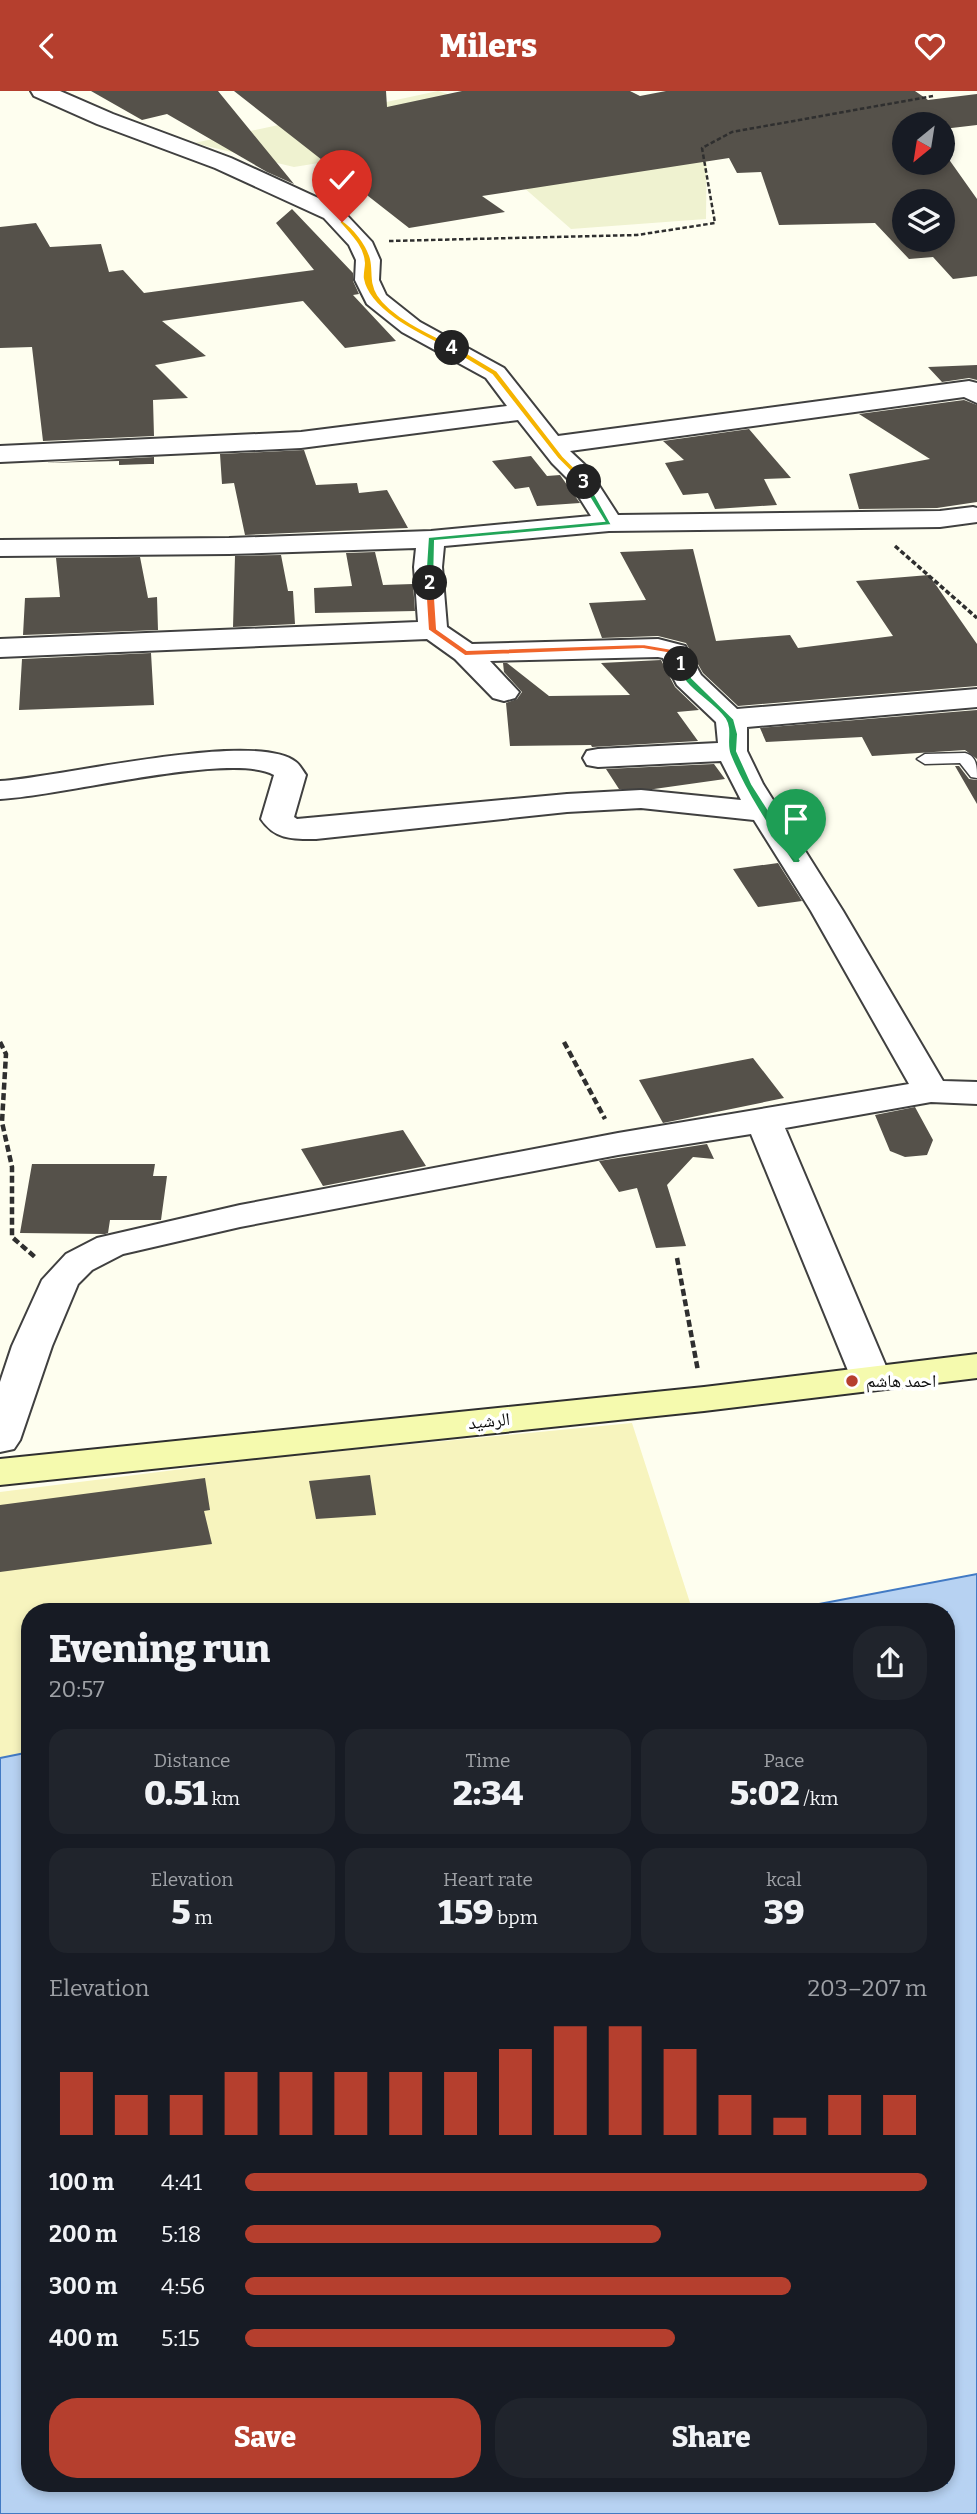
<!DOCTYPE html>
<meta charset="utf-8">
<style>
body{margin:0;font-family:Bitter,"Noto Naskh Arabic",serif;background:#20242c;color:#f1f3f6;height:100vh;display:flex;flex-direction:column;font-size:26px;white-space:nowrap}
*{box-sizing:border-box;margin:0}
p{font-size:23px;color:#9ea1a6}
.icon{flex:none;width:38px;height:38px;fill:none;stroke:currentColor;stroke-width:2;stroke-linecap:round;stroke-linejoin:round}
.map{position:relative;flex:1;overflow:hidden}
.side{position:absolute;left:21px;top:1512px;width:934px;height:889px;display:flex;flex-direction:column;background:#171b24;border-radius:28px;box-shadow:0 4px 10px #0003}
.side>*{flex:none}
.needle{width:46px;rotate:210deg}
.fabs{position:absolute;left:892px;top:21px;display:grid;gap:14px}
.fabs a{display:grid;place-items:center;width:63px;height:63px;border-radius:50%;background:#171b24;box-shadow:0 4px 10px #0003;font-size:35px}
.pin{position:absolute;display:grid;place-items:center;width:60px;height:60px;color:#fff;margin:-72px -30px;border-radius:50% 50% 50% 0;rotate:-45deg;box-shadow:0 0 7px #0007}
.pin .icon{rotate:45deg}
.km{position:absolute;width:35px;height:35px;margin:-18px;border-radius:50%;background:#222;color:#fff;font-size:19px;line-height:35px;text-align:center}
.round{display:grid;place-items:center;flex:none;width:74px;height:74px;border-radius:28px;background:#20242c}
.summary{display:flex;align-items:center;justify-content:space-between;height:119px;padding:0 28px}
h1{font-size:38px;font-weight:800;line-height:52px}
.metrics{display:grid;grid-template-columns:repeat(3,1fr);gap:10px;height:119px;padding:7px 28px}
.metrics div{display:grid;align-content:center;border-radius:18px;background:#20242c;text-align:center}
.metrics b{font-size:35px;font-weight:800}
.metrics small{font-size:19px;font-weight:400}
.metrics p{font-size:19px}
.chart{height:196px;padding:14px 28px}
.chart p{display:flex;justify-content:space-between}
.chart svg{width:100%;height:126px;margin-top:7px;stroke:#b53f2e;stroke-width:6}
.primary-button{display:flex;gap:14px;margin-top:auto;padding:14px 28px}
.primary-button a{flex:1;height:80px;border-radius:28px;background:#b53f2e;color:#fff;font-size:28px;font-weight:800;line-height:80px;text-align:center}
.primary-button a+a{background:#20242c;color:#f1f3f6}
ul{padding:0 28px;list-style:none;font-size:23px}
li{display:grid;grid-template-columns:112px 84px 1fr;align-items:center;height:52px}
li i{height:18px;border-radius:9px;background:#b53f2e}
header{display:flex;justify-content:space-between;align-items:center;height:91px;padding:0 28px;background:#b53f2e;color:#fff;font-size:32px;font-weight:800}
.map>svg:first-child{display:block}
.farmland{fill:#eff2d0}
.sand{fill:#f7f4be}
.water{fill:#b7d2f2;stroke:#427ac4;stroke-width:2}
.building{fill:#55514a;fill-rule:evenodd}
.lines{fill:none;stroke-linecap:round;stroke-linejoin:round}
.lane-casing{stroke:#404040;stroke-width:3}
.street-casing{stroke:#404040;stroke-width:4}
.secondary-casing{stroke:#2f2f2f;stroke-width:4}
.path-far2{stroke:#2f2f2f;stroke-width:2.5;stroke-dasharray:4.5 2.5;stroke-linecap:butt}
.path-far1{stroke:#2f2f2f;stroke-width:3.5;stroke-dasharray:5 2.5;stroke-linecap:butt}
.path{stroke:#2f2f2f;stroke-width:4.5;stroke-dasharray:7 3.5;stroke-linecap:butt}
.lane{fill:#fff;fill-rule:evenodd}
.street{fill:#fff;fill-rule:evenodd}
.secondary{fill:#f5faae;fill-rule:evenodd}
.split-1{fill:#22a559;stroke:#fff;stroke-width:2}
.split-2{fill:#f0652b;stroke:#fff;stroke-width:2}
.split-3{fill:#22a559;stroke:#fff;stroke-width:2}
.split-4{fill:#f5b400;stroke:#fff;stroke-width:2}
.split-5{fill:#f5b400;stroke:#fff;stroke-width:2}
.poi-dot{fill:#b53f2e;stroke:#fff;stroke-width:2.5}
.labels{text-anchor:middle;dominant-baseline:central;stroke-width:7;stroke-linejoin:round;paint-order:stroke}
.poi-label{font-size:18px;fill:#0d0d0d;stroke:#fff;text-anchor:start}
.street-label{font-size:18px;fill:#0d0d0d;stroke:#fff}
</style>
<header><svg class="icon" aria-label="back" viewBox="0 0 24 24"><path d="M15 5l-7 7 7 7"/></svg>Milers<svg class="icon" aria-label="heart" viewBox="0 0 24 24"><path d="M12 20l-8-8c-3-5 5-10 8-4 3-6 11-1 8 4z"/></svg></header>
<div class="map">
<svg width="977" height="2423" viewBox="0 0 977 2423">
<rect width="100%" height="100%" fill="#fefeef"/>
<path class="farmland" d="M438,0L529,28L707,43L706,128L571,138L522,95L436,53L294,76L194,52Z"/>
<path class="sand" d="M632,1332L693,1521H30V1796L0,1802V1401L277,1366Z"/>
<path class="water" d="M977,1483V2423H0V1667L30,1661V2392H947V1521H777Z"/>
<path class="building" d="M91,0H218L294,93L267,81L167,23L142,29Z
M234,0H386L387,16L462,0H630L640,5L666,0H915L928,9L977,3V34L943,38V33H905V72H943V60L977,108V185L953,188L933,166L909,168L875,132L779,134L761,81L737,82L729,67L482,105L505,121L409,137ZM905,110H943V149H905Z
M292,118L353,182V190L359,203L353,204L396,250L345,257L303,210L162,230L206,265L155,274L188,307L153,309L154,345L43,350L32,256L0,257V136L36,132L50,156L101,153L109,181L123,179L144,202L314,179L276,132Z
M977,274V289L969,287L942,291L928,276Z
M964,309L977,314V411L937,417L859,418L849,383L930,368L859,323Z
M749,338L791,387L764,388L777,414L715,418L708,402L683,404L665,372L684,369L663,350Z
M304,359L316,394L357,392L359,402L387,399L408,437L245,444L234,392L222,393L220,363Z
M531,365L547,385L560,384L580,412L537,415L529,396L515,398L492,370Z
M154,366V373H149L119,374V370L45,372Z
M693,458L716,550L790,544L798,557L893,545L856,490L929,484L977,553V595L738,615L703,582L686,552L658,545L602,547L589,512L646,509L620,461Z
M375,461L383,494L413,493L415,520L315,522L314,497L352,495L346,462Z
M281,464L288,500H293L295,533L233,536L235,465Z
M140,466L148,507L157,506L158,539L23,544L25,507L60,506L56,467Z
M151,562L154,614L19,619L22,568Z
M661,569L675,596L699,619L677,621L698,650L592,656L591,654L510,655L506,612L517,608L522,601L504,581L503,572H507L549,605L630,604L601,572Z
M977,619V668L965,659L872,665L862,646L766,651L760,637Z
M714,673L725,688L654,698H619L606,678Z
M955,675H959L969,688L977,689V713Z
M778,772L802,810L758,816L733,778Z
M753,967L784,1007L663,1032L639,989Z
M915,1016L933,1049L927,1064L905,1066L890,1060L875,1024Z
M403,1039L426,1075L323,1095L301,1058Z
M707,1053L714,1068L693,1066L667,1094L686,1155L656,1157L637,1097L619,1101L599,1070Z
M32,1073H155L153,1085H167L161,1129H110L108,1142L105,1143L20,1142Z
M370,1384L376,1424L316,1428L309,1390Z
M205,1387L210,1419L204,1420L212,1453L0,1481V1414Z"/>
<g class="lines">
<g class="lane-casing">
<path id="lane" d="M965,662C977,665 977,676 977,687L971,686L960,672L925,673L917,668L925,663Z"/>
</g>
<g class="street-casing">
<path id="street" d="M31,0H60L113,23L231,67L340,117L372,151L380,169L379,189L386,204L420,231L504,277L558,345L969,290L977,292V312L964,306L570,360L587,376L618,424L940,420L973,416L977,417V431L940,436L609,440L444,455L442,476L447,536L472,553L658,548L685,555L701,584L737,618L977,598V616L747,636V660L763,693L843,820L943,990L977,991V1013L931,1011L785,1037L891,1287L885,1295L871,1299L857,1295L851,1287L751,1043L618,1064L240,1136L123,1163L92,1179L78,1193L52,1255L20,1349L14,1358L0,1361V1291L12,1255L42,1189L66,1163L97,1147L240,1114L618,1042L909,993L811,820L754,729L641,717L567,721L316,748C293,748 275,749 261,728L274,684C232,660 58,706 0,708V690C58,687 255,638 296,671C300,674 303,680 306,684L294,726L297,728L567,703L641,699L741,709L721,670L598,676L587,674L583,667L587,660L598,658L718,652L716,631L677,594L663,567L658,566L490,570L519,601L515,607L504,610L493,607L455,568L427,548L0,566V548L418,531L414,476L416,457L229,463L0,465V449L229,447L431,440L591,425L567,387L552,372L518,329L301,357L0,371V355L301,341L507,315L486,287L402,241L367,213L355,189L356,169L349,154L324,127L215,77L97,33L34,5Z"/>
</g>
<g class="secondary-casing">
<path id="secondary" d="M977,1263V1287L704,1320L0,1394V1368L704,1296Z"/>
</g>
<path class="path-far2" d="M389,150L637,144L715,132L702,57L732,41L933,5"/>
<path class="path-far1" d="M895,455L977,527"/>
<path class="path" d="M0,951L6,963L2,1031L12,1076V1146L36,1167
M564,951L605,1028
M677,1167L698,1280"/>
<use href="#lane" class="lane"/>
<use href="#street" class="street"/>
<use href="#secondary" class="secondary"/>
</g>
<path class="split-1" d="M678,571H684L692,587L734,628L738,643L737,660L752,693L801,770L799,772H793C770,738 746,703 730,664C725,653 732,639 725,628C711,608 678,596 678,571Z"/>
<path class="split-2" d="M430,489L434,492L437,538L467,559L643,553L678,559L685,573L678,574L672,563L643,558L465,565L428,539L425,492Z"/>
<path class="split-3" d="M584,388L588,391L612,434L435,450L434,492L430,494L425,492L428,446L604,430L580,391Z"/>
<path class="split-4" d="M449,255H455L497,280L563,365L587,389V392H582L558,368L492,284L449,258Z"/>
<path class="split-5" d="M342,129C354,137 367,153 371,168C374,181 370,191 378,204C392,226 432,244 455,255V258H449C423,245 369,221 363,188C362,183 364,177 364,172C363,155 349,143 339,131Z"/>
<circle class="poi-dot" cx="852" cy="1290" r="7"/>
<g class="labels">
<g class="poi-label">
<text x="866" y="1290">احمد هاشم</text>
</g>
<g class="street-label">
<text transform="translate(489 1330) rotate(-6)">الرشيد</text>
</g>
</g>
</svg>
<div class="fabs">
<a><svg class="needle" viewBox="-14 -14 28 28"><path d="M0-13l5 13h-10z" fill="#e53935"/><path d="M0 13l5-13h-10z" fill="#9ea1a6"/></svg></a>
<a><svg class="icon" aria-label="layers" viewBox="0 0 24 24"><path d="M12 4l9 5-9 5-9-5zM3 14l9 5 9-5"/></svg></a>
</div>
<div class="pin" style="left:796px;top:770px;background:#1e9e55"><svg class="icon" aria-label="arrive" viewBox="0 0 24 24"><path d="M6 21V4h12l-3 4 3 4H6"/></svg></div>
<div class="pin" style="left:342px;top:131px;background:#d93025"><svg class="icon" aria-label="check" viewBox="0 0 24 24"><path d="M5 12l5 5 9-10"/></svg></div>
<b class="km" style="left:681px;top:573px">1</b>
<b class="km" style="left:430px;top:492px">2</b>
<b class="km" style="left:584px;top:391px">3</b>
<b class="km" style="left:452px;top:257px">4</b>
<section class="side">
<div class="summary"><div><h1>Evening run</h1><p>20:57</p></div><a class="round"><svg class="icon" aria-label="share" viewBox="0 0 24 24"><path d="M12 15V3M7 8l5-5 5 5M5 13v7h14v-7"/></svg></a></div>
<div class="metrics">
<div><p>Distance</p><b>0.51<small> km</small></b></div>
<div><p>Time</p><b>2:34</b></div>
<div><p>Pace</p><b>5:02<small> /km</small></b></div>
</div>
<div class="metrics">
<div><p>Elevation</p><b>5<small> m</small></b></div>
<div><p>Heart rate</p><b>159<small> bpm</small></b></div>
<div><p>kcal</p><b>39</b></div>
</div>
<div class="chart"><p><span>Elevation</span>203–207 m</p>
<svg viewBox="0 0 160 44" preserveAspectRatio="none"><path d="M5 44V22M15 44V30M25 44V30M35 44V22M45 44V22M55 44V22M65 44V22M75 44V22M85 44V14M95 44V6M105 44V6M115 44V14M125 44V30M135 44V38M145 44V30M155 44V30"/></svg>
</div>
<ul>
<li><b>100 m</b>4:41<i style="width:100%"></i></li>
<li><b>200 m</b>5:18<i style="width:61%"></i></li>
<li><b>300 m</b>4:56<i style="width:80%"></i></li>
<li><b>400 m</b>5:15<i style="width:63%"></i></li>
</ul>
<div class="primary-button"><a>Save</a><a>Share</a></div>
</section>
</div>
